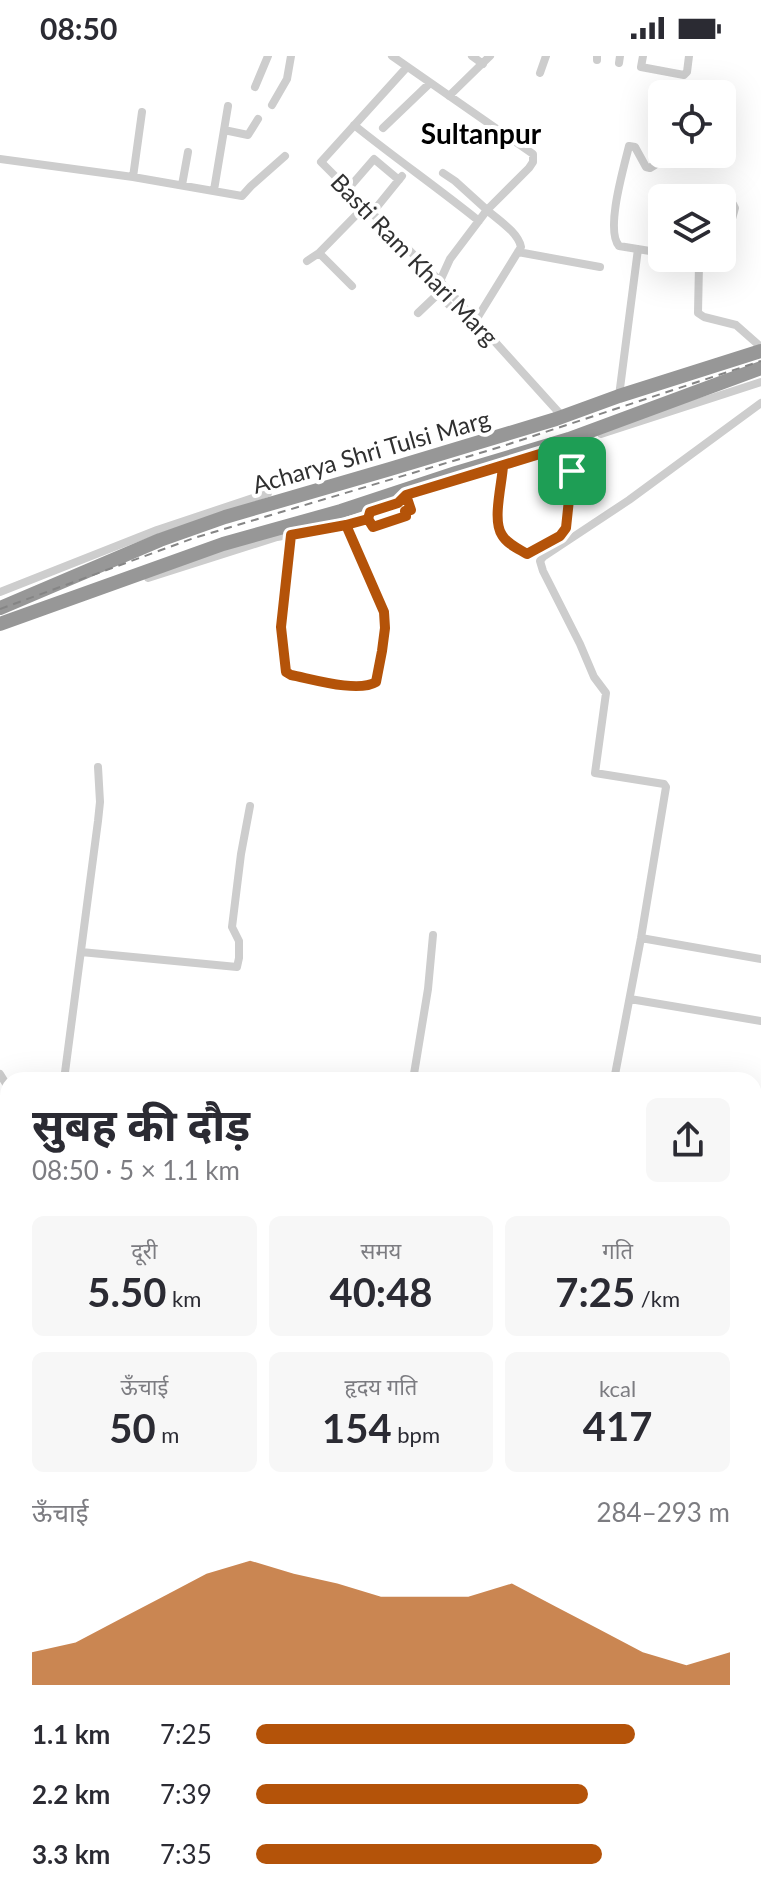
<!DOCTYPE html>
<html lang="hi">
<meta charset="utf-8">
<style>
body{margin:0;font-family:Lato,"Noto Sans Devanagari",sans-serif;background:#f7f7f7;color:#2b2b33;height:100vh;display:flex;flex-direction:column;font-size:30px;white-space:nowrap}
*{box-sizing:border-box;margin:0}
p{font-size:26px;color:#7c7c81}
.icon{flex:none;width:44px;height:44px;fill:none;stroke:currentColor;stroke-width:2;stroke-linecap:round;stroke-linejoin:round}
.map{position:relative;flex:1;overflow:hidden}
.side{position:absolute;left:0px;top:1016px;width:762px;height:828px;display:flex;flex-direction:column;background:#fff;border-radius:24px 24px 0 0;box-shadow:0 8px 32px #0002}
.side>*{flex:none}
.fabs{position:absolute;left:648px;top:24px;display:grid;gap:16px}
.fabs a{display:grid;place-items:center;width:88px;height:88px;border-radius:12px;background:#fff;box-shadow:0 8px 32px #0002;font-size:40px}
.pin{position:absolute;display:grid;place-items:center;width:68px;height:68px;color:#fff;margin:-34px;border-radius:16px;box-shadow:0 4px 12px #0006}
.round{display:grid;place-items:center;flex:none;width:84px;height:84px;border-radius:12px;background:#f7f7f7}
.summary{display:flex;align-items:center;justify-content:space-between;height:136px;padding:0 32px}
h1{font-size:44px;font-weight:700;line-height:60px}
.stats{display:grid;grid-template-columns:repeat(3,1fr);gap:12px;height:136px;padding:8px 32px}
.stats div{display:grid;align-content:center;border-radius:12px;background:#f7f7f7;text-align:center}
.stats b{font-size:40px;font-weight:700}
.stats small{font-size:22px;font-weight:400}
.stats p{font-size:22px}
.chart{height:224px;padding:16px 32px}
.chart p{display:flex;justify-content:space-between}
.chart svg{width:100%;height:144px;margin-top:8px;fill:#b45309;opacity:.7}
ul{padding:0 32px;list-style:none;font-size:26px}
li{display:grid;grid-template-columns:128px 96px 1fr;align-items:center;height:60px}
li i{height:20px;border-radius:10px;background:#b45309}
.status{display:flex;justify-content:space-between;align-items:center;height:56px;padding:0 40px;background:#fff;direction:ltr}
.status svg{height:22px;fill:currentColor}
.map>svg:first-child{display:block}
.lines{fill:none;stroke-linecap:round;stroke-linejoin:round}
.street{stroke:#cdcdcd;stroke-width:8}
.secondary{stroke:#bababa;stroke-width:11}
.highway{stroke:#979797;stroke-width:14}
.rail{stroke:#858585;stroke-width:2;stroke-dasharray:8 6;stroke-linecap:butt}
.route-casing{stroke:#fff;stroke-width:16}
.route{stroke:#b45309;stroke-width:10}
.labels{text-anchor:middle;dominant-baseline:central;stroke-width:8;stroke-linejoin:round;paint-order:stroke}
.street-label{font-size:24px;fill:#303030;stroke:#fff}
.quarter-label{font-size:28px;font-weight:bold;fill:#000;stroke:#fff}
</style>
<div class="status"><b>08:50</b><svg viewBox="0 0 49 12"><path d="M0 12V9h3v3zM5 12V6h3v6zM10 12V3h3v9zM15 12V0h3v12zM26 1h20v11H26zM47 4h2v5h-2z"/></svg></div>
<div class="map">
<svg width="761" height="1844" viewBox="0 0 761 1844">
<rect width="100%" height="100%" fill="#fff"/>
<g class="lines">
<path class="street" d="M392,0L533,98V106L529,112L487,154C498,164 518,176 521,191L476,264
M472,0L483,8
M643,0L641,11L684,19L687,16L689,0
M597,4V0
M619,7L620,0
M407,11L321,106L440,225L562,360
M540,17L546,0
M255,31L268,0
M449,40L490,0
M272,49L287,23L291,0
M354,69C395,102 438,132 479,165
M383,72L430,27
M224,74L248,79L258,63
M0,103L133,121L242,140L251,130L285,100
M655,109L650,112L646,111L635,91L629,90C624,111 605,174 619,190L662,197
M133,121L142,56
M182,129L188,96
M348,133L374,103L399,124
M214,134L228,50
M372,157L402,120
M722,189L728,188L732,184V163L735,152L733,148L722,144
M518,196L600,211
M319,197L352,230
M696,202L699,208L698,257L704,261L736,269L761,291
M307,205L319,197L365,150
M440,225L450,203L487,154L455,125L443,117
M418,257L438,238L455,255L465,253
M619,340L638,193
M601,378L761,326
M503,410C502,428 491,466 502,480C509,489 520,494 529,499
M368,463L370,456L398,447L406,439
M291,479L281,571L284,613L291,619C312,623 358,637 376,626L382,595L385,572L384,556L346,469
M527,498L560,480L566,472L572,415L569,383
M148,522L277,481L346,469L368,463L373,471L406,460L405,455L411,454L406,439L412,437
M0,536L157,474L268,437
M641,882L761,903
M81,896L237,911L239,902V885L232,871L241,798L250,750
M630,943L761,965
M0,1018L8,1031
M64,1024L98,765L100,746L98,711
M413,1024L428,933L433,879
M614,1024L641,882L666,731L664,728L595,717L606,637L594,621L580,588L543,515L540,505L543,501L629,444L761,347
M754,1082L761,1083
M0,1101L8,1102
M754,1211L761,1213
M754,1362L761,1363
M0,1471L8,1472
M0,1489L8,1506
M754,1506H761
M5,1561L8,1542
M0,1594L8,1595
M0,1617L8,1618
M754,1650L761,1651
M0,1655L8,1656
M331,1836L338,1839L340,1844
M48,1841L50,1844"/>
<path class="secondary" d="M754,1148L761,1140
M478,1844L479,1836"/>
<path class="highway" d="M0,552L160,484L225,461L390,413L556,363L619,340L761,295
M0,568L223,488L341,455L456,417L569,383L761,312"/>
<path class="rail" d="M0,553L194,482L500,391L761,305"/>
</g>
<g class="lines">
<g class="route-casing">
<path id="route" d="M572,415L569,389L406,439L398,447L370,456L368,463L346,469L384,556L385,572L382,595L376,626C358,637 312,623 291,619L286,616L281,571L291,479L346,469L368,463L373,471L406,460L405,455L411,454L406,439L503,410C502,428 492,465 502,479C507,488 519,493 527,498L560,480L566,472L572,415"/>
</g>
<use href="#route" class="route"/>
</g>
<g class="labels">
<g class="street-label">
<text transform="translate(415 203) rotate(46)">Basti Ram Khari Marg</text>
<text transform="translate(371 395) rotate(-16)">Acharya Shri Tulsi Marg</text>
</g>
<g class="quarter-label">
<text x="481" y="77">Sultanpur</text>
</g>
</g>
</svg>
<div class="fabs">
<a><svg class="icon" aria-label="locate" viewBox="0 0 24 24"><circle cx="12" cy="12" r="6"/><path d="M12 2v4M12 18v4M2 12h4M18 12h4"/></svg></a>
<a><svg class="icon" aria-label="layers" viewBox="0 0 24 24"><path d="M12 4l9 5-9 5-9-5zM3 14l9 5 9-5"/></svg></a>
</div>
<div class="pin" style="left:572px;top:415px;background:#1e9e55"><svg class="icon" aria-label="arrive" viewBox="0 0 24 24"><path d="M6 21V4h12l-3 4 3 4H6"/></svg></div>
<section class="side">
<div class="summary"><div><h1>सुबह की दौड़</h1><p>08:50 · 5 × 1.1 km</p></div><a class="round"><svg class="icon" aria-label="share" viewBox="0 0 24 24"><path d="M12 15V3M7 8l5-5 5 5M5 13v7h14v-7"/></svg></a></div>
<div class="stats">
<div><p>दूरी</p><b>5.50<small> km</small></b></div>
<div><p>समय</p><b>40:48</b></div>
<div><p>गति</p><b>7:25<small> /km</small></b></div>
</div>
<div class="stats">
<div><p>ऊँचाई</p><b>50<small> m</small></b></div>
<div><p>हृदय गति</p><b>154<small> bpm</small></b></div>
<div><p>kcal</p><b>417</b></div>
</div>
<div class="chart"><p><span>ऊँचाई</span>284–293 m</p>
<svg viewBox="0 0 160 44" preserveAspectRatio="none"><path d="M0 44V34L10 31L20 24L30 17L40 10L50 6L60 10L70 13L80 17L90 17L100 17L110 13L120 20L130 27L140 34L150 38L160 34V44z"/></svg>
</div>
<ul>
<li><b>1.1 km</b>7:25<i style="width:80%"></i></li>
<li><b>2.2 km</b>7:39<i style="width:70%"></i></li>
<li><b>3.3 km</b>7:35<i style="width:73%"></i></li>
</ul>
</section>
</div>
